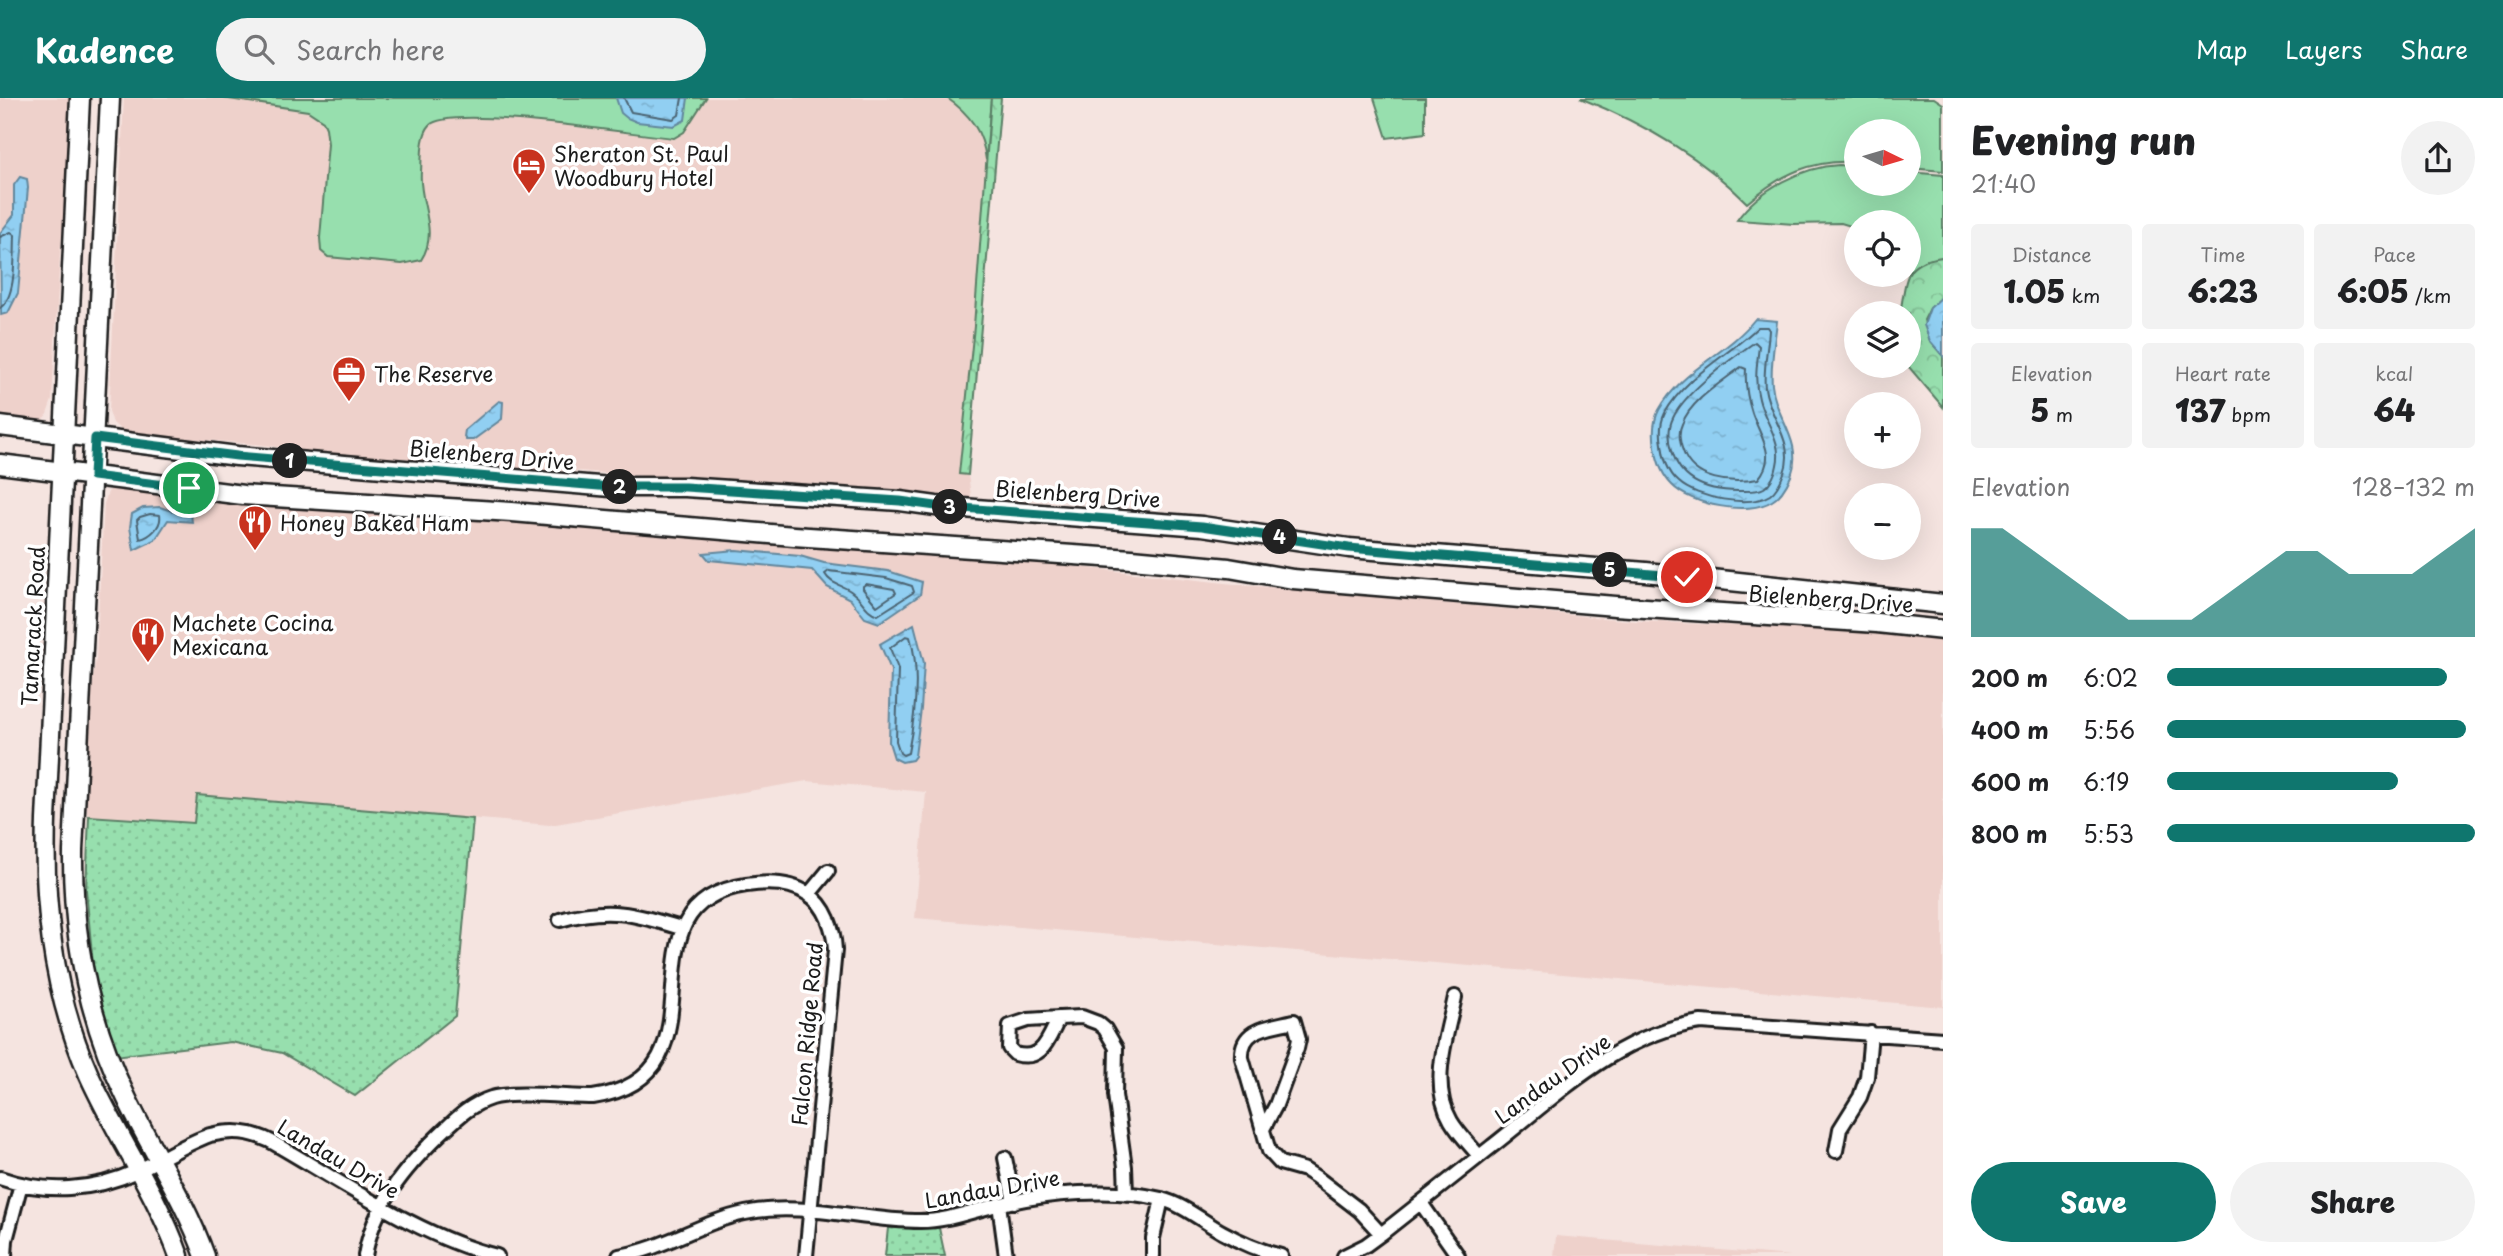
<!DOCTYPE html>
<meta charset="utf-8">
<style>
body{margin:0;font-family:"Playpen Sans",sans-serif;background:#f2f2f2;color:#202124;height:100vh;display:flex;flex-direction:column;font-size:26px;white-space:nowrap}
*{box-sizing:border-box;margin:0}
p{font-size:23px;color:#757577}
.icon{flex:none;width:38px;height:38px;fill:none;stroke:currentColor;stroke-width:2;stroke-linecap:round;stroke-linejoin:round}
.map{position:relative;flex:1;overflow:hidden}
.side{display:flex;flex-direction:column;background:#fff;width:560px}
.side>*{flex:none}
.needle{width:46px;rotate:95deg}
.controls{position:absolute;left:1844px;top:21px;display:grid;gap:14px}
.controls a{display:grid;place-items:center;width:77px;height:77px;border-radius:50%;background:#fff;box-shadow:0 7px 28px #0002;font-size:35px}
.pin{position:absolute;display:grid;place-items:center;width:60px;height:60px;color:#fff;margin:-30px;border:4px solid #fff;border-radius:50%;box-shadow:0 2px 7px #0007}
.km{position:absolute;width:35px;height:35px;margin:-18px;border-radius:50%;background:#222;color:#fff;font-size:19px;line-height:35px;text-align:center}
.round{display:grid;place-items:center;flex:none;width:74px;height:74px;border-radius:37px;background:#f2f2f2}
.head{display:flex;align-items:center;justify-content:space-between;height:119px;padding:0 28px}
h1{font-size:38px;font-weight:800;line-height:52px}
.figures{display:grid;grid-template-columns:repeat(3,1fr);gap:10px;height:119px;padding:7px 28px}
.figures div{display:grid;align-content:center;border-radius:7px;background:#f2f2f2;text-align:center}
.figures b{font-size:30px;font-weight:800}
.figures small{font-size:19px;font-weight:400}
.figures p{font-size:19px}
.chart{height:196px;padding:14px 28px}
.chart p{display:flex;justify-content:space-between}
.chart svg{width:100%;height:126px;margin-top:7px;fill:#0f766e;opacity:.7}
.primary-button{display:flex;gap:14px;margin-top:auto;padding:14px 28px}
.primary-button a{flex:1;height:80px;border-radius:42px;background:#0f766e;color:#fff;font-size:28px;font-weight:800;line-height:80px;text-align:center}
.primary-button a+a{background:#f2f2f2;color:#202124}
ul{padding:0 28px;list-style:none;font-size:23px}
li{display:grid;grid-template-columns:112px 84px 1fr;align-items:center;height:52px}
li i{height:18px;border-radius:9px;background:#0f766e}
header{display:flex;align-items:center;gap:42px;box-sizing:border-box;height:98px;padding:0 35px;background:#0f766e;color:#fff}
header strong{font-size:33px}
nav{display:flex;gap:38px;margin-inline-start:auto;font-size:24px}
.search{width:490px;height:63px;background:#f2f2f2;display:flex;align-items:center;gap:18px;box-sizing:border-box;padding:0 24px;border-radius:38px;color:#757577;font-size:26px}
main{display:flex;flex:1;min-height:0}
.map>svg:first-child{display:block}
.built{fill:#eed1cb}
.grass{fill:#97dfae;stroke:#5a7e65;stroke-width:2}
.forest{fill:url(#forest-crowns);stroke:#5a7e65;stroke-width:2}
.park{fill:url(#park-dots);stroke:#5a7e65;stroke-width:2}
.water{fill:url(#water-ripples);stroke:#62879c;stroke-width:2}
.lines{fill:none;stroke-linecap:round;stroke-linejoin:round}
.shore{stroke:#4b6472;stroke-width:2}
.street-casing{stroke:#1c1c1c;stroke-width:18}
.secondary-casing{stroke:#1c1c1c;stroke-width:23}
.street{stroke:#fff;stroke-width:12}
.secondary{stroke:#fff;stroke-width:18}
.route-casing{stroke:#fff;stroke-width:14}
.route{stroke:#0f766e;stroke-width:9}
.labels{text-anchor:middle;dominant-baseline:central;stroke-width:7;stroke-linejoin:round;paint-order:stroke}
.poi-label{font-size:21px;fill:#1c1c1c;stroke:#fff;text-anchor:start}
.street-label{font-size:21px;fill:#1c1c1c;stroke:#fff}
</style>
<header>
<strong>Kadence</strong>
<div class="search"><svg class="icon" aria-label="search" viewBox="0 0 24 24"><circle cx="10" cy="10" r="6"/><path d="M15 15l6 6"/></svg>Search here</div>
<nav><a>Map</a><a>Layers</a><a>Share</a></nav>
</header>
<main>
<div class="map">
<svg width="1943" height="1158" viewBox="0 0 1943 1158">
<defs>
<pattern id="forest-crowns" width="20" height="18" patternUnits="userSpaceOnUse" patternTransform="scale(1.75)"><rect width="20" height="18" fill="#97dfae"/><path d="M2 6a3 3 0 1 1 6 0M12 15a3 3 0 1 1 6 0" fill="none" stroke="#82bf95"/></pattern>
<pattern id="park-dots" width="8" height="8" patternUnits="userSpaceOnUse" patternTransform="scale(1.75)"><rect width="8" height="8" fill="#97dfae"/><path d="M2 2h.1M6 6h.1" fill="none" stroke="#82bf95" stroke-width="1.8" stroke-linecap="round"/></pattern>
<pattern id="water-ripples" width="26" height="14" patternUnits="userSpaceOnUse" patternTransform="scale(1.75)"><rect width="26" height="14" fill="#91cff2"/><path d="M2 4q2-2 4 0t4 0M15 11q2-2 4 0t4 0" fill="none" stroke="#7cb1cf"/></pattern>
</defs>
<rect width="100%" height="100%" fill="#f5e4e0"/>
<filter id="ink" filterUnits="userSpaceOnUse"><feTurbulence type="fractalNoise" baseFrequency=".0143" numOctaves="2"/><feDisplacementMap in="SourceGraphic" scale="14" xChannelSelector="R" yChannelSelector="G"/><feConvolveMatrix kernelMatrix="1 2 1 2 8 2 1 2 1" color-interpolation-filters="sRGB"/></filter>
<g filter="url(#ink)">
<path class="built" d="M0,0H73L70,64L60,155L52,302L46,319L34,327L0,322Z
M124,0H1001L968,377L972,404L566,372H491L359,361L264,347L133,336L122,333L113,325L109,313Z
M117,386L349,405L558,427L910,446L968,457L1234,486L1636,523L1824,532L1943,541V909L915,820L926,694L807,683L550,727L198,697L195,725L90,718L88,726L85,673L88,617L96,560L104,406L108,394Z
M1556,1138L1791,1158H1554Z"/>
<path class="grass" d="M222,0H706L684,34L674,40C637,37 450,6 430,27C420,38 422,60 421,74C418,104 440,133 421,162L402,166L328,159L321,153L320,140L328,46L326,30L323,23L308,13Z
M947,0H991L986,62C983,34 970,16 947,0Z
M1374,0H1425V35L1387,40Z
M1580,0H1934L1943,6V73L1909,70V33H1857V64C1812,61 1781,76 1747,105C1701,58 1640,24 1580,0Z
M1839,67L1857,68V86H1909V74L1943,77V159L1924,163L1909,173V124H1857V130L1841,125L1794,126L1737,122C1759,91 1802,69 1839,67Z"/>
<path class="forest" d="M991,0H1001L968,377L959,376L974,228Z
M1943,159V198L1930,210L1924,222L1930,243L1943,258V309L1908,268L1909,215H1900C1907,181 1902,164 1943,159Z"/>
<path class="park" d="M197,697L473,721L455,918L355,998L282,955L231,944L115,958L96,899L86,792L89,718L194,725Z
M888,1130H939L945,1158H885Z"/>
<path class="water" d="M616,0H688L685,22L674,28L637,24L627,20L621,15Z
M20,79L27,81L28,90L18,195L8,215L1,217L0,135L14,117V87Z
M1943,198V258L1930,243L1924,227L1930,210Z
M1755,221L1777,223C1775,243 1770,266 1772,287C1775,320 1804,343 1791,378C1787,387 1781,398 1772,403C1748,418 1691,407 1672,387C1662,377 1657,362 1655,349C1653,337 1653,323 1659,312C1681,272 1727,256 1755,221Z
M499,303L503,304L502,321L473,342H466L464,339L465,332Z
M160,409L180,416H191L192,424L168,422L155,442L134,452L130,429L132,416L143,410Z
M736,452L800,458L824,465L888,473L922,484L920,497L879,525L865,520L850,501L827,489L812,472L709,462L703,455Z
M914,526L924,565L921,611L915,658L912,662L902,664L894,660L889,644L891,572L880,546Z"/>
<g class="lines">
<path class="shore" d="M624,0L631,14L673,21L679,17L682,0
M0,139L11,134L15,137C14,156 17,199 0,210
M1758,229H1767L1769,232C1768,250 1763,271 1765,290C1769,320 1796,344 1784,375C1781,383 1777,392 1770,397C1749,410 1696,400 1679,384C1668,375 1663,359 1662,346C1660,336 1660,325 1665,315C1685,278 1729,257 1758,229Z
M1755,244L1759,248C1757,266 1754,283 1759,301C1764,323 1783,343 1777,367C1776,375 1771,385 1764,390C1757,394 1746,393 1738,393C1708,393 1680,384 1672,352C1669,342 1668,330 1673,320C1684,295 1732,260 1755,244Z
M1741,269L1746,271C1745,286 1747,300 1752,315C1760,339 1778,358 1758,381C1731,386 1693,383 1683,353C1680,345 1678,334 1682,326C1691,302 1722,284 1741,269Z
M150,416L160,417C162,428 150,439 140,441L137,422L140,419Z
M829,473L886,480L912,488L914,494L878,517C866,514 863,502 853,495C844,487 831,487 825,476Z
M866,486L894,491L896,495L877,508L863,491V488Z
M906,538L910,539C921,574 915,619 908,655L903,657L900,655L896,643L898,571L890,550Z"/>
<g class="street-casing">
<path id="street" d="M809,796L828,773
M560,822C609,808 634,816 681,830
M1455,899C1447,938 1429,986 1451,1023C1458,1035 1470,1047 1479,1058
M1059,920L1028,922L1010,928L1009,950L1015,956C1043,964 1048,941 1059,920L1082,919L1098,925L1105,931L1116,950L1115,997L1125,1069L1126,1096
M1263,1031L1276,1007L1297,950L1299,941L1294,923C1271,929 1240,929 1242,960L1269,1053L1280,1065L1305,1072L1316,1079L1359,1112L1381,1136
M1836,1053L1840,1031L1860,999L1867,979L1871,935
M1005,1060L1014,1104
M0,1080C45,1096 94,1093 137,1073C162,1061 185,1046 210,1037C232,1032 250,1033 270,1043C339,1082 421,1140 497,1158
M1421,1105L1458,1158
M999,1106L1006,1158
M5,1158L6,1142L21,1086
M365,1158C373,1108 404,1071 439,1037C455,1022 469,1007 491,1000C513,993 567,999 593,999C737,977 611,807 746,787C766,784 791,784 808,796C826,807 834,832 835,852L806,1158
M619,1158C664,1151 701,1124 745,1115C802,1103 862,1123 920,1123C948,1123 971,1113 998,1107C1044,1095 1115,1089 1161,1101C1184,1107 1202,1123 1222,1134C1240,1144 1261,1153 1281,1158
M1153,1158V1140L1162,1101
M1344,1158L1366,1147L1381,1136C1418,1107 1454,1078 1491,1049C1554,1000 1618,935 1701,924L1943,941"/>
</g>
<g class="secondary-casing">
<path id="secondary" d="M80,0L46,722C43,810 53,896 89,977C117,1039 156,1094 179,1158
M110,0L73,753C72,841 88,922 127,1001C152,1053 185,1102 205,1158
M0,328L237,358L611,389H685L900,403L936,408L1202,428L1349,450L1646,474L1943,506
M0,366L243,397L512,414L794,438L1132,461L1229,470L1293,481L1615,508L1877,525L1943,532"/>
</g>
<use href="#street" class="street"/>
<use href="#secondary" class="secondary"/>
</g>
</g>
<g class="lines" filter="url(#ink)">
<g class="route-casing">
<path id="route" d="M189,390L93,378L95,340L237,358L611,389H685L900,403L936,408L1202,428L1349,450L1687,479"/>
</g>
<use href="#route" class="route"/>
</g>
<defs>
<g id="hotel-pin" transform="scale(1.75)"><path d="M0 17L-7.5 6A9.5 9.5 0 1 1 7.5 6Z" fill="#c8321e" stroke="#fff"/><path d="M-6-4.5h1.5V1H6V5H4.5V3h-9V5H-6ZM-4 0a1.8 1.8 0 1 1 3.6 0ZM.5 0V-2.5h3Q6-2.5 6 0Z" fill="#fff"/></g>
<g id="office-pin" transform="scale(1.75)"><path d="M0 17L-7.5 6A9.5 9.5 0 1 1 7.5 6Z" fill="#c8321e" stroke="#fff"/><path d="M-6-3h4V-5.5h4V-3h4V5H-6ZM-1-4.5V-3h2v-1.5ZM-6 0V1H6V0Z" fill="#fff"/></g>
<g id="restaurant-pin" transform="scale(1.75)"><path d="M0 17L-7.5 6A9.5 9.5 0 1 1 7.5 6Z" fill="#c8321e" stroke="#fff"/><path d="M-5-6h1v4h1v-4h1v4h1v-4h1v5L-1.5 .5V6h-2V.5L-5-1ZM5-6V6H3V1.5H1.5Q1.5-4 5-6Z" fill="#fff"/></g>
</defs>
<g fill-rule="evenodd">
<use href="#hotel-pin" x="529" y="67"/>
<use href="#office-pin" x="349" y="275"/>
<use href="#restaurant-pin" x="255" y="424"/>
<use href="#restaurant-pin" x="148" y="536"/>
</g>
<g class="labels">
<g class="poi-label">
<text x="554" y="55">Sheraton St. Paul<tspan x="554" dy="24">Woodbury Hotel</tspan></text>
<text x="374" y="275">The Reserve</text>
<text x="280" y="424">Honey Baked Ham</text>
<text x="172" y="524">Machete Cocina<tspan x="172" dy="24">Mexicana</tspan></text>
</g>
<g class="street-label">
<text transform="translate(492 356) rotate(5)">Bielenberg Drive</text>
<text transform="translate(1078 395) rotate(4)">Bielenberg Drive</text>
<text transform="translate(1831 500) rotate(4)">Bielenberg Drive</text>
<text transform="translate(32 528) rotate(-87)">Tamarack Road</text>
<text transform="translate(806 936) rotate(-85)">Falcon Ridge Road</text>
<text transform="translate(1552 980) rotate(-36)">Landau Drive</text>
<text transform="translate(339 1060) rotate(30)">Landau Drive</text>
<text transform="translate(992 1090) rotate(-10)">Landau Drive</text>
</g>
</g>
</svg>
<div class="controls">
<a><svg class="needle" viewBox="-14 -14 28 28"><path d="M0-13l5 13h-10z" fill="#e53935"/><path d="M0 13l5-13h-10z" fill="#757577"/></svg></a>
<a><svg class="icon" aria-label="locate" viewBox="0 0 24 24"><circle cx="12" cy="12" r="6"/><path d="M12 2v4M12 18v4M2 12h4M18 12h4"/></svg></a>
<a><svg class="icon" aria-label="layers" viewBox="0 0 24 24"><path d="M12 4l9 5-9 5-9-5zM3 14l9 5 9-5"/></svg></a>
<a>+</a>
<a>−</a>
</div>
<div class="pin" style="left:189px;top:390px;background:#1e9e55"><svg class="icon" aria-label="arrive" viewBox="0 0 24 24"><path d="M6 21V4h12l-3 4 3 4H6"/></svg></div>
<div class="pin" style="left:1687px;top:479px;background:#d93025"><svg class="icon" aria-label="check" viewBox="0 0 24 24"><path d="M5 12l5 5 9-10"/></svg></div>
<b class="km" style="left:290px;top:363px">1</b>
<b class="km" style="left:620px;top:389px">2</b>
<b class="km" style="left:950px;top:409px">3</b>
<b class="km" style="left:1280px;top:439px">4</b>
<b class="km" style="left:1610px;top:472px">5</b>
</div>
<section class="side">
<div class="head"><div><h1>Evening run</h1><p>21:40</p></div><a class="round"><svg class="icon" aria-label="share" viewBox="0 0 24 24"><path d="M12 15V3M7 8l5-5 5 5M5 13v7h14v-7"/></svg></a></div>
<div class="figures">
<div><p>Distance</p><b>1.05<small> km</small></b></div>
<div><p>Time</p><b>6:23</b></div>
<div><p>Pace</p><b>6:05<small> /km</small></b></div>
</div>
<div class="figures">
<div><p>Elevation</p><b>5<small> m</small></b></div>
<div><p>Heart rate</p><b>137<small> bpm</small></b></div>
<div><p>kcal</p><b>64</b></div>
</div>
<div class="chart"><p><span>Elevation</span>128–132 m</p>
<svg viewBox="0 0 160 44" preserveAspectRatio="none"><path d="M0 44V6L10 6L20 14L30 22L40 30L50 38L60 38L70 38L80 30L90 22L100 14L110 14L120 22L130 22L140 22L150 14L160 6V44z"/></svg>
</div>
<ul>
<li><b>200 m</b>6:02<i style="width:91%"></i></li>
<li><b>400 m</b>5:56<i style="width:97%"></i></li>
<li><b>600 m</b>6:19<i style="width:75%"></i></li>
<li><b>800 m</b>5:53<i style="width:100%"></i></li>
</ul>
<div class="primary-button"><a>Save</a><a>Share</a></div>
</section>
</main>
